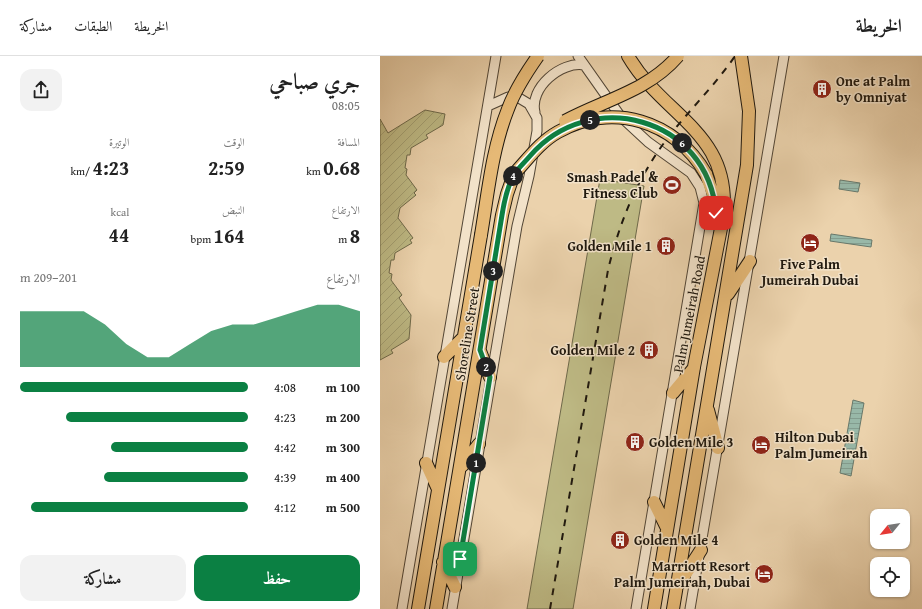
<!DOCTYPE html>
<html lang="ar">
<meta charset="utf-8">
<style>
body{margin:0;font-family:"Gentium Book Plus",Amiri,serif;background:#f2f2f2;color:#222;direction:rtl;height:100vh;display:flex;flex-direction:column;font-size:15px;white-space:nowrap}
*{box-sizing:border-box;margin:0}
p{font-size:13px;color:#767676}
.icon{flex:none;width:22px;height:22px;fill:none;stroke:currentColor;stroke-width:2;stroke-linecap:round;stroke-linejoin:round}
.map{position:relative;flex:1;overflow:hidden;direction:ltr}
.sheet{display:flex;flex-direction:column;background:#fff;width:380px}
.sheet>*{flex:none}
.needle{width:26px;rotate:240deg}
.tools{position:absolute;left:490px;top:453px;display:grid;gap:8px}
.tools a{display:grid;place-items:center;width:40px;height:40px;border-radius:8px;background:#fff;box-shadow:0 1px 3px #0004;font-size:20px}
.pin{position:absolute;display:grid;place-items:center;width:34px;height:34px;color:#fff;margin:-17px;border-radius:8px;box-shadow:0 2px 6px #0006}
.km{position:absolute;width:20px;height:20px;margin:-10px;border-radius:50%;background:#222;color:#fff;font-size:11px;line-height:20px;text-align:center}
.round{display:grid;place-items:center;flex:none;width:42px;height:42px;border-radius:12px;background:#f2f2f2}
.head{display:flex;align-items:center;justify-content:space-between;height:68px;padding:0 20px}
h1{font-size:22px;font-weight:700;line-height:30px}
.figures{display:grid;grid-template-columns:repeat(3,1fr);gap:6px;height:68px;padding:4px 20px}
.figures div{display:grid;align-content:center}
.figures b{font-size:20px;font-weight:700}
.figures small{font-size:11px;font-weight:400}
.figures p{font-size:11px}
.chart{height:112px;padding:8px 20px}
.chart p{display:flex;justify-content:space-between}
.chart svg{width:100%;height:72px;margin-top:4px;fill:#0b8043;opacity:.7}
.action{display:flex;gap:8px;margin-top:auto;padding:8px 20px}
.action a{flex:1;height:46px;border-radius:12px;background:#0b8043;color:#fff;font-size:16px;font-weight:700;line-height:46px;text-align:center}
.action a+a{background:#f2f2f2;color:#222}
ul{padding:0 20px;list-style:none;font-size:13px}
li{display:grid;grid-template-columns:64px 48px 1fr;align-items:center;height:30px}
li i{height:10px;border-radius:5px;background:#0b8043}
header{display:flex;align-items:center;gap:24px;box-sizing:border-box;height:56px;padding:0 20px;background:#fff;border-bottom:1px solid #e0e0e0}
header strong{font-size:19px}
nav{display:flex;gap:22px;margin-inline-start:auto;font-size:14px}
main{display:flex;flex:1;min-height:0}
.map>svg:first-child{display:block}
.park{fill:#beba85;stroke:#6e694a}
.garden{fill:url(#garden-furrows);stroke:#6e694a}
.water{fill:url(#water-rules);stroke:#68786a}
.lines{fill:none;stroke-linecap:round;stroke-linejoin:round}
.minor-casing{stroke:#524636;stroke-width:11}
.major-casing{stroke:#1f180e;stroke-width:14}
.minor{stroke:#f2e2c9;stroke-width:9}
.major{stroke:#e6b976;stroke-width:12}
.rail{stroke:#1f180e;stroke-width:2;stroke-dasharray:7 7;stroke-linecap:butt}
.major-bridge-casing{stroke:#1f180e;stroke-width:14;stroke-linecap:butt}
.major-bridge{stroke:#e6b976;stroke-width:12}
.route-casing{stroke:#fff;stroke-width:8}
.route{stroke:#0b8043;stroke-width:5}
.labels{text-anchor:middle;dominant-baseline:central;stroke-width:3;stroke-linejoin:round;paint-order:stroke}
.poi-label{font-size:14px;font-weight:bold;fill:#1f180e;stroke:#f2e2c9;text-anchor:start}
.street-label{font-size:14px;fill:#1f180e;stroke:#f2e2c9}
</style>
<header>
<strong>الخريطة</strong>
<nav><a>الخريطة</a><a>الطبقات</a><a>مشاركة</a></nav>
</header>
<main>
<div class="map">
<svg width="542" height="553" viewBox="0 0 542 553">
<defs>
<pattern id="garden-furrows" width="10" height="10" patternUnits="userSpaceOnUse"><rect width="10" height="10" fill="#beba85"/><path d="M-1 1l2-2M0 10L10 0M9 11l2-2" fill="none" stroke="#a39f72"/></pattern>
<pattern id="water-rules" width="6" height="5" patternUnits="userSpaceOnUse"><rect width="6" height="5" fill="#98b8a8"/><path d="M0 2.5h6" fill="none" stroke="#839d8f"/></pattern>
</defs>
<rect width="100%" height="100%" fill="#ebd2ac"/>
<filter id="stains"><feTurbulence type="fractalNoise" baseFrequency=".005" numOctaves="4"/><feColorMatrix values="0 0 0 0 .2 0 0 0 0 .09 0 0 0 0 .02 0 0 0 .5 -.17"/></filter>
<radialGradient id="worn" r=".72"><stop offset=".6" stop-color="#630" stop-opacity="0"/><stop offset="1" stop-color="#630" stop-opacity=".3"/></radialGradient>
<path class="park" d="M220,123L264,130L193,553H147Z"/>
<path class="garden" d="M45,54L65,58L63,69L46,79L48,82L31,92L30,99H27L25,112L27,113L26,119L37,134L34,137L36,139L20,152L18,162L33,182L30,184L32,187L15,197L14,204H11L9,217L12,218L11,224L22,239L19,242L31,259L29,283L11,294L13,297L0,304V63L8,77Z"/>
<path class="water" d="M460,124L480,127L478,136L459,133Z
M451,178L492,184L491,191L450,185Z
M473,344L484,347L471,420L460,417Z"/>
<g class="lines">
<g class="minor-casing">
<path id="minor" d="M198,0L241,61L268,86L311,117L320,131L324,147L256,553
M155,56C149,32 181,5 204,9
M22,553L116,0
M72,553L137,170L149,120L157,75V62L149,48L139,42L128,41L108,50
M310,553L404,0"/>
</g>
<g class="major-casing">
<path id="major" d="M248,0C284,62 353,76 343,162L314,311L274,553
M326,118L334,141L336,164
M348,238L370,205
M100,295L110,321
M64,301L82,283
M293,337L314,312
M328,354L338,392
M46,407L58,433
M82,410L99,388
M274,446L287,472
M63,506L75,531
M299,528L321,494
M38,553L101,179
M56,553L122,159L127,138L134,118
M293,553L367,109L369,55L361,0"/>
</g>
<use href="#minor" class="minor"/>
<use href="#major" class="major"/>
<path class="rail" d="M170,553L228,214C239,168 256,125 284,87C306,57 334,31 355,0"/>
<g class="major-bridge-casing">
<path id="major-bridge" d="M185,65C224,44 268,35 298,0
M134,118C148,103 160,86 178,76C232,45 296,65 326,118
M101,179C108,137 112,93 128,53C135,34 146,17 158,0"/>
</g>
<use href="#major-bridge" class="major-bridge"/>
</g>
<g class="lines">
<g class="route-casing">
<path id="route" d="M80,503L110,321L100,294L122,159C124,146 127,131 134,119C138,112 145,106 150,100C210,30 328,61 336,157"/>
</g>
<use href="#route" class="route"/>
</g>
<defs>
<g id="building-disc" transform="scale(1)"><circle r="9.5" fill="#8f2418" stroke="#f2e2c9"/><path d="M-4-6H4V6H1V3H-1V6H-4ZM-2.5-4.3h1.7v1.8h-1.7ZM.8-4.3h1.7v1.8H.8ZM-2.5-1h1.7V.8h-1.7ZM.8-1h1.7V.8H.8Z" fill="#fff"/></g>
<g id="stadium-disc" transform="scale(1)"><circle r="9.5" fill="#8f2418" stroke="#f2e2c9"/><path d="M0-5a6.5 5 0 1 0 0 10a6.5 5 0 1 0 0-10ZM-3.5-1.8h7v3.6h-7Z" fill="#fff"/></g>
<g id="hotel-disc" transform="scale(1)"><circle r="9.5" fill="#8f2418" stroke="#f2e2c9"/><path d="M-6-4.5h1.5V1H6V5H4.5V3h-9V5H-6ZM-4 0a1.8 1.8 0 1 1 3.6 0ZM.5 0V-2.5h3Q6-2.5 6 0Z" fill="#fff"/></g>
</defs>
<g fill-rule="evenodd">
<use href="#building-disc" x="442" y="33"/>
<use href="#stadium-disc" x="292" y="129"/>
<use href="#hotel-disc" x="430" y="187"/>
<use href="#building-disc" x="286" y="190"/>
<use href="#building-disc" x="269" y="294"/>
<use href="#building-disc" x="255" y="386"/>
<use href="#hotel-disc" x="381" y="389"/>
<use href="#building-disc" x="240" y="484"/>
<use href="#hotel-disc" x="384" y="518"/>
</g>
<g class="labels">
<g class="poi-label">
<text x="456" y="25">One at Palm<tspan x="456" dy="16">by Omniyat</tspan></text>
<text x="278" y="121" text-anchor="end">Smash Padel &amp;<tspan x="278" dy="16">Fitness Club</tspan></text>
<text x="272" y="190" text-anchor="end">Golden Mile 1</text>
<text x="430" y="208" text-anchor="middle">Five Palm<tspan x="430" dy="16">Jumeirah Dubai</tspan></text>
<text x="255" y="294" text-anchor="end">Golden Mile 2</text>
<text x="395" y="381">Hilton Dubai<tspan x="395" dy="16">Palm Jumeirah</tspan></text>
<text x="269" y="386">Golden Mile 3</text>
<text x="254" y="484">Golden Mile 4</text>
<text x="370" y="510" text-anchor="end">Marriott Resort<tspan x="370" dy="16">Palm Jumeirah, Dubai</tspan></text>
</g>
<g class="street-label">
<text transform="translate(309 258) rotate(-79)">Palm Jumeirah Road</text>
<text transform="translate(87 278) rotate(-81)">Shoreline Street</text>
</g>
</g>
<rect width="100%" height="100%" filter="url(#stains)"/>
<rect width="100%" height="100%" fill="url(#worn)"/>
</svg>
<div class="tools">
<a><svg class="needle" viewBox="-14 -14 28 28"><path d="M0-13l5 13h-10z" fill="#e53935"/><path d="M0 13l5-13h-10z" fill="#767676"/></svg></a>
<a><svg class="icon" aria-label="locate" viewBox="0 0 24 24"><circle cx="12" cy="12" r="6"/><path d="M12 2v4M12 18v4M2 12h4M18 12h4"/></svg></a>
</div>
<div class="pin" style="left:80px;top:503px;background:#1e9e55"><svg class="icon" aria-label="arrive" viewBox="0 0 24 24"><path d="M6 21V4h12l-3 4 3 4H6"/></svg></div>
<div class="pin" style="left:336px;top:157px;background:#d93025"><svg class="icon" aria-label="check" viewBox="0 0 24 24"><path d="M5 12l5 5 9-10"/></svg></div>
<b class="km" style="left:96px;top:407px">1</b>
<b class="km" style="left:106px;top:311px">2</b>
<b class="km" style="left:113px;top:215px">3</b>
<b class="km" style="left:133px;top:120px">4</b>
<b class="km" style="left:210px;top:64px">5</b>
<b class="km" style="left:302px;top:87px">6</b>
</div>
<section class="sheet">
<div class="head"><div><h1>جري صباحي</h1><p>08:05</p></div><a class="round"><svg class="icon" aria-label="share" viewBox="0 0 24 24"><path d="M12 15V3M7 8l5-5 5 5M5 13v7h14v-7"/></svg></a></div>
<div class="figures">
<div><p>المسافة</p><b>0.68<small> km</small></b></div>
<div><p>الوقت</p><b>2:59</b></div>
<div><p>الوتيرة</p><b>4:23<small> /km</small></b></div>
</div>
<div class="figures">
<div><p>الارتفاع</p><b>8<small> m</small></b></div>
<div><p>النبض</p><b>164<small> bpm</small></b></div>
<div><p>kcal</p><b>44</b></div>
</div>
<div class="chart"><p><span>الارتفاع</span>201–209 m</p>
<svg viewBox="0 0 160 44" preserveAspectRatio="none"><path d="M0 44V10L10 10L20 10L30 10L40 18L50 30L60 38L70 38L80 30L90 22L100 18L110 18L120 14L130 10L140 6L150 6L160 10V44z"/></svg>
</div>
<ul>
<li><b>100 m</b>4:08<i style="width:100%"></i></li>
<li><b>200 m</b>4:23<i style="width:80%"></i></li>
<li><b>300 m</b>4:42<i style="width:60%"></i></li>
<li><b>400 m</b>4:39<i style="width:63%"></i></li>
<li><b>500 m</b>4:12<i style="width:95%"></i></li>
</ul>
<div class="action"><a>حفظ</a><a>مشاركة</a></div>
</section>
</main>
